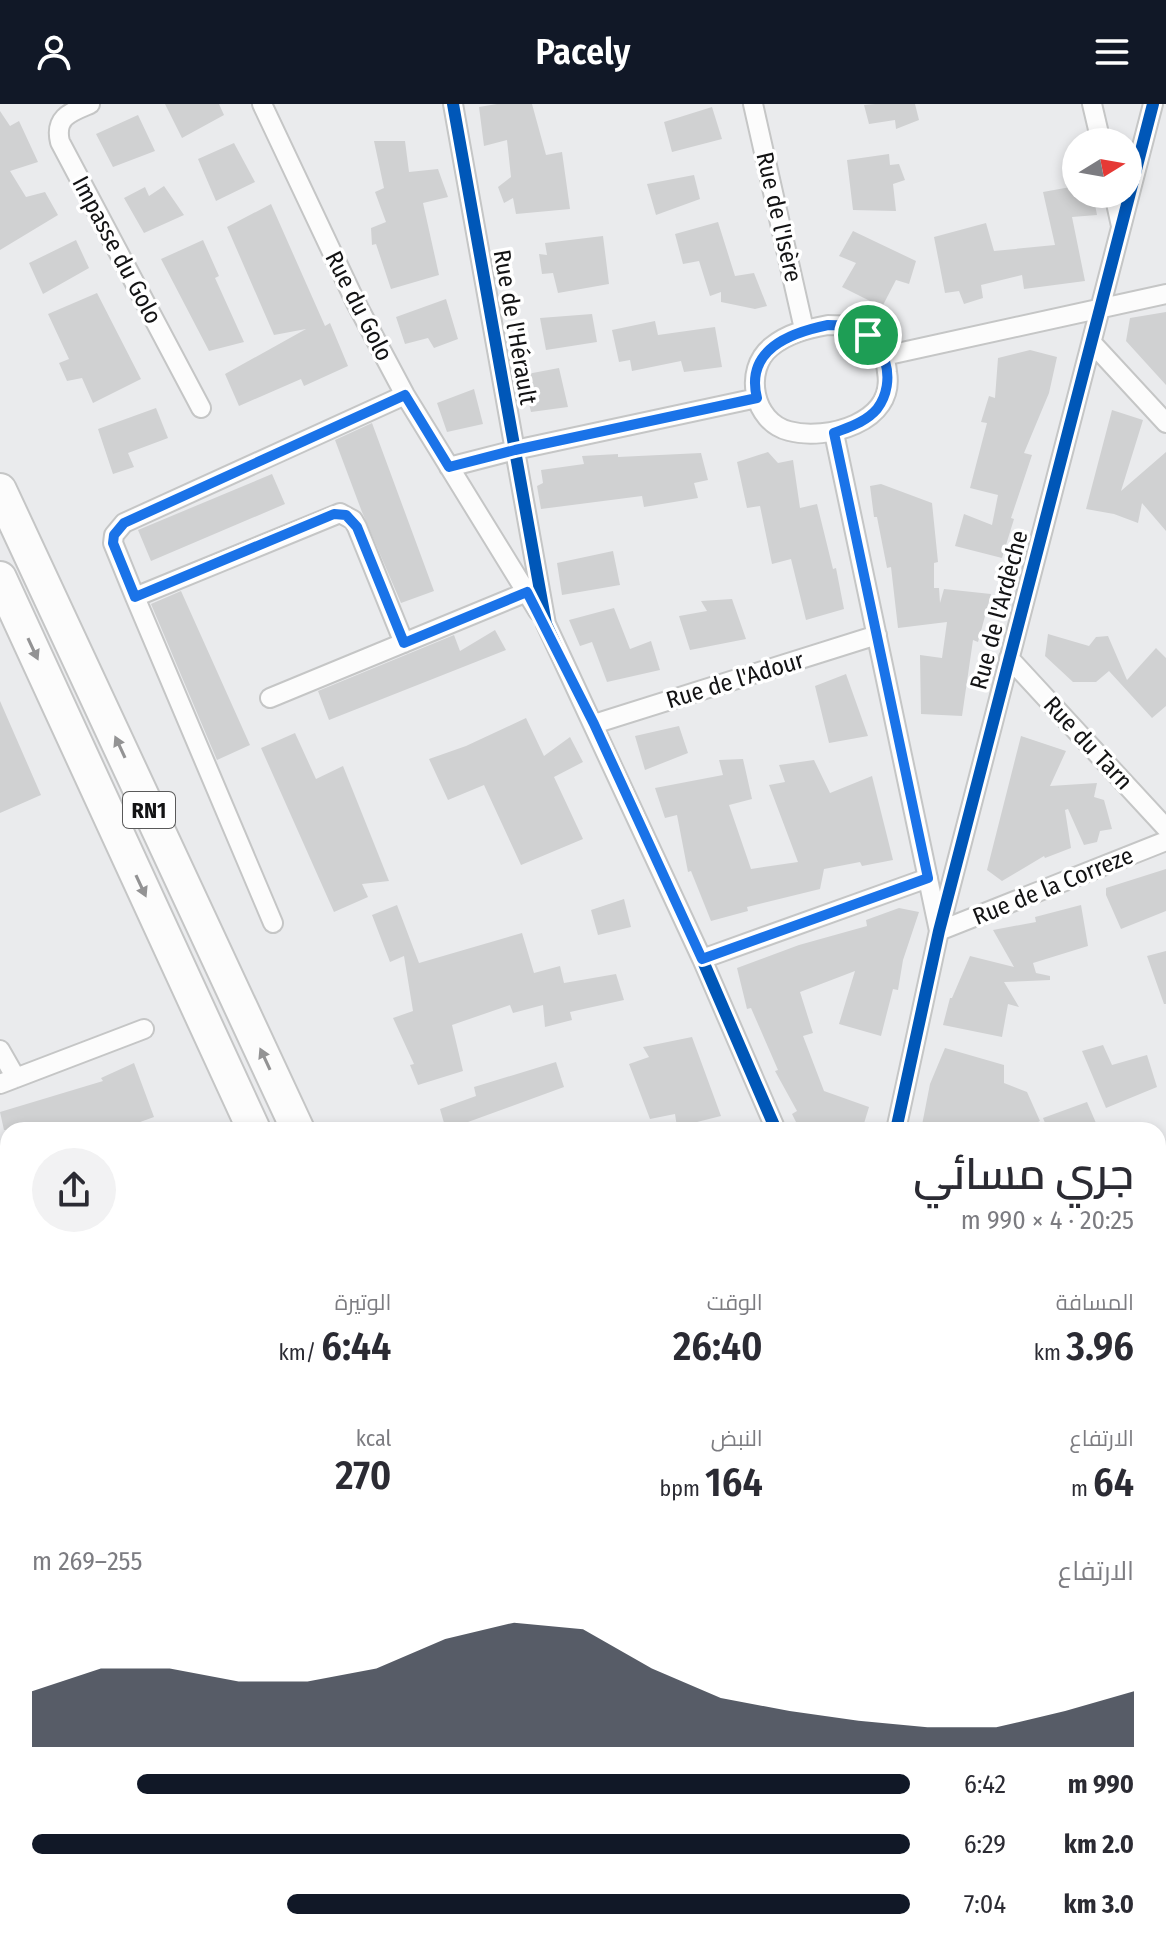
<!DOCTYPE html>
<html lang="ar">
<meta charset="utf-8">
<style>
body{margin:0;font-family:"Fira Sans Condensed",Cairo,sans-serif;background:#f2f2f3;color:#2b2b33;direction:rtl;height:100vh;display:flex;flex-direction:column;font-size:30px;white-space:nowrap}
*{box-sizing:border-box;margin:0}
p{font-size:26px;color:#7c7c81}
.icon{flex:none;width:44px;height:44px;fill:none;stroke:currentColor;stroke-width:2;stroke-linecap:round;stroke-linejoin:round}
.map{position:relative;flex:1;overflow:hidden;direction:ltr}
.sheet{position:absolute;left:0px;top:1018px;width:1166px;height:830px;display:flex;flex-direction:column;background:#fff;border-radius:24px 24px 0 0;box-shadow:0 4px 12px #0003;direction:rtl}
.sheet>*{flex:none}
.needle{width:52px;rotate:79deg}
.buttons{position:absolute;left:1062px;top:24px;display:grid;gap:16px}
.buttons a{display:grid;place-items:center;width:80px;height:80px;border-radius:50%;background:#fff;box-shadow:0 4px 12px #0003;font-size:40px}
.pin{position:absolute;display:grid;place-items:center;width:68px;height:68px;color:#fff;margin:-34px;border:4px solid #fff;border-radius:50%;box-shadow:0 2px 8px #0007}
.round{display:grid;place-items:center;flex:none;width:84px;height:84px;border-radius:42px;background:#f2f2f3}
.head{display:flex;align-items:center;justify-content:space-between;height:136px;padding:0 32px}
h1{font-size:44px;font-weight:600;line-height:60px}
.stats{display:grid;grid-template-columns:repeat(3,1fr);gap:12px;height:136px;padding:8px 32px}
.stats div{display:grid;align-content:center}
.stats b{font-size:40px;font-weight:600}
.stats small{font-size:22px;font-weight:400}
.stats p{font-size:22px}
.chart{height:224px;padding:16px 32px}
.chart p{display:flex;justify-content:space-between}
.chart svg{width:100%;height:144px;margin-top:8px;fill:#111827;opacity:.7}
ul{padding:0 32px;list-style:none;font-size:26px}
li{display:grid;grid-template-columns:128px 96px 1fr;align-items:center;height:60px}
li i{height:20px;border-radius:10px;background:#111827}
header{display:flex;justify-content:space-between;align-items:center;height:104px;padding:0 32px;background:#111827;color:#fff;font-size:36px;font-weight:600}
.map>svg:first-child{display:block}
.building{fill:#d0d1d2}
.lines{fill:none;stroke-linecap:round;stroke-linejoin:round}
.street-casing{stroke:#c5c6c6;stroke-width:22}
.highway-casing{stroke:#c5c6c6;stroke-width:36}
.street{stroke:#fcfcfc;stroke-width:18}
.highway{stroke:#fcfcfc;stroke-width:32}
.cycleway-casing{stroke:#fff;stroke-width:17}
.cycleway{stroke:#0057b8;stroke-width:12}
.oneway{fill:#939394}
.route-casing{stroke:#fff;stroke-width:16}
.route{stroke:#1a73e8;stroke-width:10}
.labels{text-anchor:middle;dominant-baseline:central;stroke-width:7;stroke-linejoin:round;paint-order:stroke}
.shield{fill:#fff;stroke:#5a5a5a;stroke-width:2}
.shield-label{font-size:22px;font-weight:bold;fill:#131314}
.street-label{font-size:24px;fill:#131314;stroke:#fff}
</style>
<header><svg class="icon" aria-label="menu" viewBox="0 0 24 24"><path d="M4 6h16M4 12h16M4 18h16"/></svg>Pacely<svg class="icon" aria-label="person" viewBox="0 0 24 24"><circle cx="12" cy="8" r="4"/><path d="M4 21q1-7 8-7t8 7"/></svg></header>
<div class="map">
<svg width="1166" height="1847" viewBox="0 0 1166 1847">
<rect width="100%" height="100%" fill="#eaebed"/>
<path class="building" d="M165,0H219L224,11L182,34Z
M497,0H532L546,51L562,48L570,105L516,110L513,94L504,99L498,83L511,73L507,36L484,42L479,3Z
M875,0H915L919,16L896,25L895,16L869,20L864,1Z
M712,3L722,35L672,48L664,18Z
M0,7L10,22L19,17L38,58L10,67L26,93L45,88L58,111L0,146Z
M138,11L155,47L113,63L96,30Z
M374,37H405L409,68L438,65L448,93L423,99L439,171L391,185L376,140L372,141L371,124L386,118L375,88L384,84Z
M234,39L255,78L216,97L198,55Z
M889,50L890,61L899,60L905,76L893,80L896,107L853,106L847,56Z
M694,71L700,95L656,111L647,80Z
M164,82L184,111L144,129L124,94L145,83L149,92Z
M1076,82V90H1093L1097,111L1072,113L1085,177L1024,185L1022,171L981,181L983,194L964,200L959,187L945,189L934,133L986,119L994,147L1055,141L1043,88Z
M271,100L325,222L330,219L348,262L304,282L301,275L239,302L225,270L306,225L274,231L227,123Z
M718,118L735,172L754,169L767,202L755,205L721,198V188L710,192L699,157L683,160L675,130Z
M853,127L916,157L909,180L896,176L882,203L842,183L856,159L839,152Z
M603,132L609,180L558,189L553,169L542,170L539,150L547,151L545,139Z
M76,136L89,164L43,190L29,159Z
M203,136L219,172L215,174L244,238L209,247L161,155Z
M97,189L141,275L93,299L82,274L67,277L59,259L69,255L48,210Z
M446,195L458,235L434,244L428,234L405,240L396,213Z
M1166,208V281L1126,237L1130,214Z
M592,210L597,238L546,246L540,214Z
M655,217L658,231L715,223L722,263L684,268L681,257L632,267L630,256L619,258L612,226Z
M1030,246L1057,253L1049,289L1024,349L1032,351L1011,414L1014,415L1002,454L955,442L964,410L992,421L998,391L970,384L987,319L981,318L989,292L995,294L998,254Z
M559,264L568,303L531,308L522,271Z
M474,285L483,320L447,328L437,299Z
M156,304L168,334L128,349L134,363L113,370L98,325Z
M1112,306L1143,316L1121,387L1166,348V427L1142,399L1138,419L1114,410L1086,405Z
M372,319L434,487L401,499L362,408L335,336Z
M768,348L778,359L793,356L800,404L817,400L833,465L836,464L844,505L806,516L791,455L772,460L760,402L747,404L737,358Z
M701,349L708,376L694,379L698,394L644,403L642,392L541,405L537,382L543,379L541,366L584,360L582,352L618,350V353Z
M272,370L285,400L151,457L138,426Z
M881,380L932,399L938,458L934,459V484H939L940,499L944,485L991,490L978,538L973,536L962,612L921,610L920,551L942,554L947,518L898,524L891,463L887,464L877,413H874L870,382Z
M613,447L620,481L562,491L557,459Z
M181,487L250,641L217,656L151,500Z
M732,495L746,535L690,546L679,512L707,507L701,497Z
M614,504L630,545L651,537L660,566L607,578L592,538L580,542L569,516Z
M495,526L506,546L329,616L318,587L454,531L460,547Z
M1048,530L1089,542L1096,533L1108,532L1127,576L1156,544L1166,554V602L1152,614L1109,567L1096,578H1073L1045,552Z
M846,570L868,632L829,639L815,582Z
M0,597L41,691L0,709Z
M526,614L544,652L570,633L583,658L554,673L583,735L521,761L484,681L448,696L429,655L466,642Z
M679,622L688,649L645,666L635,632Z
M295,629L316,675L343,662L389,777L362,780L368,793L334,808L261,644Z
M1021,632L1066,647L1050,682L1097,679L1094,693L1104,696L1112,725L1100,727L1097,738L1084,741L1068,705L1065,706L1071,744L1045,754L1044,752L1002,777L987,766Z
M743,655L752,695L729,701L751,765L798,758L769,681L785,678L779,661L814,656L830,689L872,672L893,756L862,762L860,758L824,765L820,785L747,803L748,807L711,817L691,767L688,768L677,711L665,714L655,684L723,671L719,656Z
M1166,765V807L1121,825L1106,791V784Z
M624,795L631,823L598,831L591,806Z
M397,801L419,859L522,829L534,869L560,862L564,879L616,870L624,896L570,908L572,916L545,923L543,901L513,909L510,901L452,921L463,967L418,981L410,961L414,960L393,914L413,907L404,852L390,858L372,811Z
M1081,801L1088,842L1033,859L1036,869L1050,872V876L1004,878L1019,903L1008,900L1002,933L943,921L950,894H952L970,852L1014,863L993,826L1036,818L1035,813Z
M899,804L919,808L903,856L898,886L893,885L881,932L839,920L855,867L800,888L813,929L803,932L824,987L869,1003L862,1026H852L838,1021L831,1026H800L792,1010L797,1007L775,967L778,966L751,904L747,905L737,864L799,841L867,822L866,816Z
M1166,847V900H1164L1147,852Z
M692,933L721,1012L677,1023L675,1010L650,1015L629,960L649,953L643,943Z
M1103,941L1112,961L1147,951L1157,983L1106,1004L1082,947Z
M945,944L1004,961V979L1027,988L1040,1017L1022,1026H921L930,980Z
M556,958L564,983L446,1026L440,1005L476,992L474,983Z
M134,959L154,1013L118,1026H4L0,1008L103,977L101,974Z
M1087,998L1099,1026H1048L1043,1014Z"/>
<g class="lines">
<g class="street-casing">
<path id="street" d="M90,0C71,8 54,13 60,38L201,304
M262,0L356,199L405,291L538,507
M453,0L546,520L702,855L776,1026
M753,0L804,225
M1092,0L1101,38
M1114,90L1121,122
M828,221C835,221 845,221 852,223C862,226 870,233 876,240C884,249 886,257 887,268C896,319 826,337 789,327C753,318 743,266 771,243C788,229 807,225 828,221Z
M1093,240L1166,319
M884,252L1166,190
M834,329L939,827L1166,737
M449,363L515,346L757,294
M135,493L340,409L353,416L357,423L404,539
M1009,554L1166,724
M270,594L527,488
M594,620L877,531
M273,819L135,493L113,439L114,431L124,419L405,291
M702,855L928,774
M0,946L16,974
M0,980L144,925
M896,1026L939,827L1153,0
M1158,1071L1166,1068
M0,1472L8,1485
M0,1548L8,1545
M1158,1781L1166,1795
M208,1840L212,1847
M405,1840L409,1847
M875,1840L879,1847
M556,1847L569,1840"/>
</g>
<g class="highway-casing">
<path id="highway" d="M0,386L298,1026
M0,474L254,1026
M630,1840L633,1847
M684,1840L688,1847"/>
</g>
<use href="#street" class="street"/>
<use href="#highway" class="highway"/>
<g class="cycleway-casing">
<path id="cycleway" d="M453,0L546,520L702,855L776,1026
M896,1026L939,827L1153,0"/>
</g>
<use href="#cycleway" class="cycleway"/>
</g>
<defs><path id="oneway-solid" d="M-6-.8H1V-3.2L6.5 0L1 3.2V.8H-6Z" transform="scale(2)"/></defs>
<g class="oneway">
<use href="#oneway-solid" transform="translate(33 545) rotate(65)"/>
<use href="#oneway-solid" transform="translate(120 643) rotate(-115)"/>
<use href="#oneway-solid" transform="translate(141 782) rotate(65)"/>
<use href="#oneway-solid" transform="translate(265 955) rotate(-115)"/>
</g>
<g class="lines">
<g class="route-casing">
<path id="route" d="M828,221C835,221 845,221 852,223C886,234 898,277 877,305C866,318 849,323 834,329L928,774L702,855L594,620L527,488L404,539L357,423L346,411L334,410L135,493L113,439L114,431L124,419L405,291L449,363L515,346L757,294C745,246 789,229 828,221Z"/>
</g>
<use href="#route" class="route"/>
</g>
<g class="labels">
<rect class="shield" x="123" y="688" width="52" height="36" rx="6"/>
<g class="shield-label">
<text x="149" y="706">RN1</text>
</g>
<g class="street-label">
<text transform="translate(779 113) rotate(77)">Rue de l'Isère</text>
<text transform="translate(117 146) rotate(62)">Impasse du Golo</text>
<text transform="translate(359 202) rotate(63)">Rue du Golo</text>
<text transform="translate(515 223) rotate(80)">Rue de l'Hérault</text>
<text transform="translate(999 506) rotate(-75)">Rue de l'Ardèche</text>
<text transform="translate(735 576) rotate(-17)">Rue de l'Adour</text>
<text transform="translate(1088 639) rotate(47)">Rue du Tarn</text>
<text transform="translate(1053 782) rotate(-22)">Rue de la Correze</text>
</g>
</g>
</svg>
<div class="buttons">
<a><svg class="needle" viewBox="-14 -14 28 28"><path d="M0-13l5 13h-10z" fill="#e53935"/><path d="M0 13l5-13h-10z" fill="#7c7c81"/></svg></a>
</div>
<div class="pin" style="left:868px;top:231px;background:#1e9e55"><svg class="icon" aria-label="arrive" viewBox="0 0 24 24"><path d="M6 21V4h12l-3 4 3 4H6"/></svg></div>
<section class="sheet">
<div class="head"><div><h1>جري مسائي</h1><p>20:25 · 4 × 990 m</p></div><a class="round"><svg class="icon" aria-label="share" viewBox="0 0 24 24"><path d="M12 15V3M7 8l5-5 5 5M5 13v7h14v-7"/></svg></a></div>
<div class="stats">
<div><p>المسافة</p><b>3.96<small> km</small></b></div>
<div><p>الوقت</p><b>26:40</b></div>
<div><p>الوتيرة</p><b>6:44<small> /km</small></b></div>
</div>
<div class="stats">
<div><p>الارتفاع</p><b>64<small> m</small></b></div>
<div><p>النبض</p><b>164<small> bpm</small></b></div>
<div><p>kcal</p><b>270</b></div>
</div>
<div class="chart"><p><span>الارتفاع</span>255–269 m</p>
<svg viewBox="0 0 160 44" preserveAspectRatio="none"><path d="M0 44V27L10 20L20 20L30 24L40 24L50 20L60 11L70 6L80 8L90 20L100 29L110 33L120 36L130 38L140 38L150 33L160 27V44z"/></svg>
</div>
<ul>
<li><b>990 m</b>6:42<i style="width:88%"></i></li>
<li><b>2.0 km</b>6:29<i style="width:100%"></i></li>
<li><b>3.0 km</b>7:04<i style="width:71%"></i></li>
</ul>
</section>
</div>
